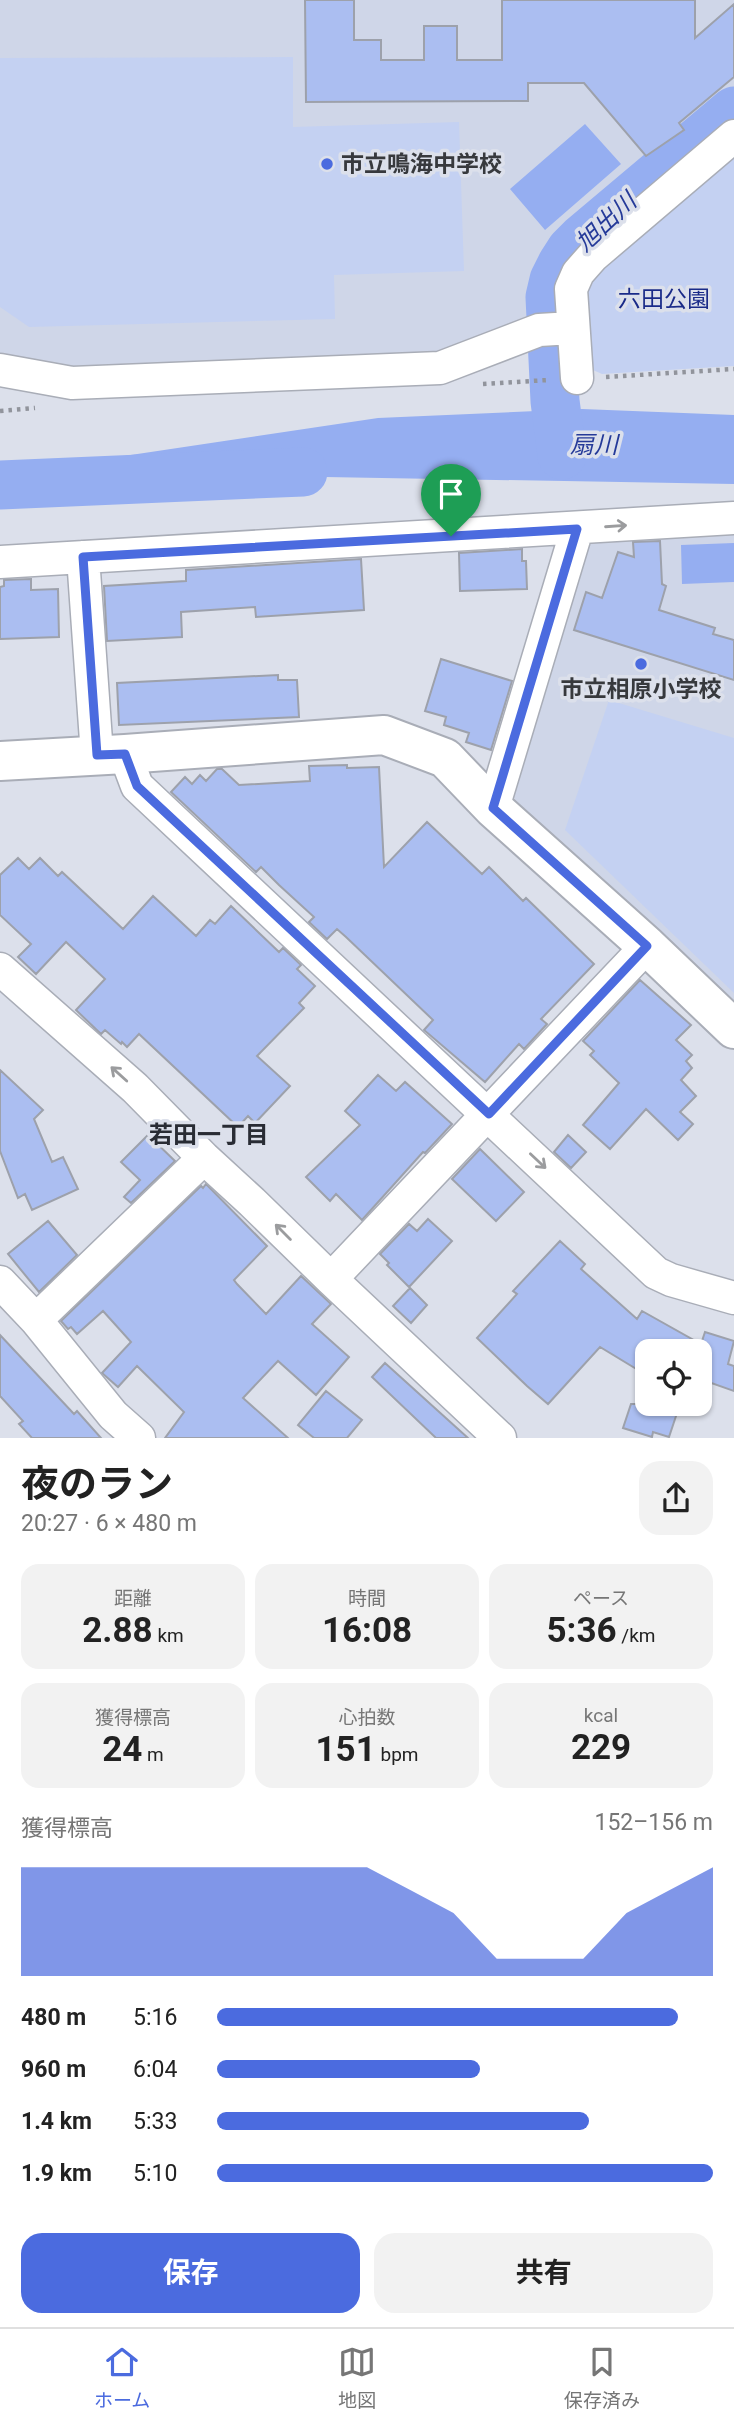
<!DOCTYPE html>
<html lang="ja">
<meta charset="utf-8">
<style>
body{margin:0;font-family:Roboto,"Noto Sans JP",sans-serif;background:#f2f2f2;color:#222;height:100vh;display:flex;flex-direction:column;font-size:26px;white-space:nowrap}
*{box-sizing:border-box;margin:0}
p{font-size:23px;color:#767676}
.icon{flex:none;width:38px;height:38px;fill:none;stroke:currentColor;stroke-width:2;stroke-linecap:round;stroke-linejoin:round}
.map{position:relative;height:1438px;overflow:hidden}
.sheet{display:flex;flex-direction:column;background:#fff;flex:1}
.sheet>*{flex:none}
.buttons{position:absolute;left:635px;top:1339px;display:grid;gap:14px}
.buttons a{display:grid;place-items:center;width:77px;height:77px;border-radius:14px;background:#fff;box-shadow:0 2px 5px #0004;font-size:35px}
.pin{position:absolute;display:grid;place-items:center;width:60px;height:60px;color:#fff;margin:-72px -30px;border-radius:50% 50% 50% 0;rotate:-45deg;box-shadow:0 0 7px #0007}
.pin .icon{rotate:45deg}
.round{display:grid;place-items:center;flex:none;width:74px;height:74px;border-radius:21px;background:#f2f2f2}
.head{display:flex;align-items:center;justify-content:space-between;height:119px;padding:0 21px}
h1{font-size:38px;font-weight:700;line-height:52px}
.stats{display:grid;grid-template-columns:repeat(3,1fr);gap:10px;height:119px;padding:7px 21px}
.stats div{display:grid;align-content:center;border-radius:18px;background:#f2f2f2;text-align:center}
.stats b{font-size:35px;font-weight:700}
.stats small{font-size:19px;font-weight:400}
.stats p{font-size:19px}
.chart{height:196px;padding:14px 21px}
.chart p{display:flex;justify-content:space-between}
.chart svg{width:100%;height:126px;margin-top:7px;fill:#4b6bdf;opacity:.7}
.cta{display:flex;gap:14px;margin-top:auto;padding:14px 21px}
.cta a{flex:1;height:80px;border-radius:21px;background:#4b6bdf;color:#fff;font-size:28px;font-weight:700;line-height:80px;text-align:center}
.cta a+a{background:#f2f2f2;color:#222}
ul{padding:0 21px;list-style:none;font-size:23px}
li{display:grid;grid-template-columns:112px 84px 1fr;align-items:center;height:52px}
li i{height:18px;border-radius:9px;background:#4b6bdf}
.tab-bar{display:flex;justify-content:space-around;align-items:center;height:98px;border-top:2px solid #e0e0e0;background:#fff;font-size:19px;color:#767676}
.tab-bar a{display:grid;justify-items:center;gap:4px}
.tab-bar .on{color:#4b6bdf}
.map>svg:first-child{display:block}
.built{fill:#cfd6e8}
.green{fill:#c4d1f2}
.water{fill:#95aef1}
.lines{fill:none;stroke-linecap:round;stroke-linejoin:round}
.river{stroke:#95aef1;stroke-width:49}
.building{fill:#abbef1;stroke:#9da1ab;stroke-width:2}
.street-casing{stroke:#a9adb7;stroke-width:35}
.secondary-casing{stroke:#a9adb7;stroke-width:42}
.path{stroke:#91949c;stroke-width:4.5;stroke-dasharray:3.5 5;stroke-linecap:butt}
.street{stroke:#fff;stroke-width:32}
.secondary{stroke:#fff;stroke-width:38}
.oneway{stroke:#9b9c9e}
.route-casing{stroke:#fff;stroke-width:14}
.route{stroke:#4b6bdf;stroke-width:9}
.poi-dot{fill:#4b6bdf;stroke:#dce0eb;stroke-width:2.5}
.labels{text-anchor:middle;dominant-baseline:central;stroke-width:7;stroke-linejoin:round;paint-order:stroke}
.poi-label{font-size:23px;font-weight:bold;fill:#37393d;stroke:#dce0eb;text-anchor:start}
.park-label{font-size:23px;fill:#1a2b89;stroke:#dce0eb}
.water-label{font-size:24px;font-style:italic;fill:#253a99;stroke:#dce0eb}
.neighbourhood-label{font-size:24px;font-weight:bold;fill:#292c34;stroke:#dce0eb}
</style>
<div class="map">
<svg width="734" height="1438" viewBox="0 0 734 1438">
<rect width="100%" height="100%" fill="#dce0eb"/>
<path class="built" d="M0,0H734V97L573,231L562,243L544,278L540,294L539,318L437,355L72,370L0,358Z
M734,527V1007L516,803L511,788L586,541Z"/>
<path class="green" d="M293,57V127L459,122L464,271L334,275L335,319L29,327L0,307V58Z
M734,148V366L602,374L593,370L585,361L587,276Z
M609,700L734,738V993L565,830Z"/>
<path class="water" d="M585,124L621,164L545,230L510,189Z
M582,409L734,415V484L151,474L0,488V465L124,456L378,418Z
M734,543V582L682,584L681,545Z"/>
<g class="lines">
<path class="river" d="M562,455L555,401L550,297L554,280L562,264L571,250L582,239L734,111
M0,485L303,472"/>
</g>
<path class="building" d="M305,0H354V40H381V60H424V26H457V60H502V0H695V38L734,4V77L679,123L684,130L646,156L584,83H528V101L306,102Z
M660,541L662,584L666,586L659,610L715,628L713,634L734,640V680L574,630L586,592L602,598L618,552L634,557L633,542Z
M522,549V561H526L527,589L460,591L459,553Z
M361,559L364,610L256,617L255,607L181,612L182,637L107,641L104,586L186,581V570Z
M31,579V590L58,589L59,637L0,639V587L4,586V580Z
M441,659L512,681L491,750L466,742L469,733L444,725L446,717L425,711Z
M278,675V680H297L299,717L119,725L117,683Z
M347,765V768L379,767L384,867L427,822L482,874L489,867L523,901L526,898L594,964L541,1019L547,1024L524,1049L519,1044L485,1082L424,1030L433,1020L346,937L337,929L327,939L309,922L314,917L279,885L261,867L256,872L171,792L185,777L192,784L200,775L206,781L217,769H222L239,785L310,781L309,766Z
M18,858L29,869L40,858L58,876L62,872L123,929L153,896L196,936L210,920L215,924L231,906L279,952L283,948L301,965L297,969L315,986L299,1003L304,1008L257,1056L290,1086L255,1123L248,1116L238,1127L139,1034L127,1047L122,1042L121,1044L105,1030L101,1034L76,1010L105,979L66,942L36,974L18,957L31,944L0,915V875Z
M640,980L691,1025L676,1040L692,1055L686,1061L692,1068L681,1080L696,1096L680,1112L693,1124L678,1140L646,1109L610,1149L583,1125L619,1083L590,1055L594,1051L583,1041Z
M0,1070L43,1110L34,1119L52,1162L63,1157L78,1189L32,1210L25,1194L18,1198L0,1151Z
M378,1075L396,1091L405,1082L452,1124L425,1153L423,1152L362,1220L336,1194L330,1201L306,1177L360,1125L345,1111Z
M148,1135L175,1161L131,1203L124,1197L140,1180L121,1162Z
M568,1135L586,1152L571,1168L554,1152Z
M480,1149L524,1192L496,1221L452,1179Z
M206,1184L267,1246L234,1280L237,1284L266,1314L301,1276L331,1304L312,1324L349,1357L316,1395L278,1361L243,1398L288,1438H165L184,1412L137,1366L118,1387L102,1373L131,1342L103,1311L77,1334L71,1327L68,1329L61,1321L201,1186L203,1188Z
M428,1219L452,1241L409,1287L387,1265L389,1263L380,1254L409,1224L417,1231Z
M48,1221L77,1255L39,1292L8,1254Z
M560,1241L585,1264L581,1269L637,1319L642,1311L701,1344L705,1332L734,1341L728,1364L734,1366V1391L700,1379V1351H648V1376L600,1347L548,1404L527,1386L477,1338L517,1294L513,1291Z
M410,1288L427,1305L411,1323L393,1306Z
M0,1335L74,1414L77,1411L101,1438H32L19,1424L23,1421L0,1396Z
M385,1363L468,1438H436L372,1377Z
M326,1391L362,1420L347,1438H314L298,1425Z
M631,1404H680L669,1437L653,1432L652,1437L623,1428Z"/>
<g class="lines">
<g class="street-casing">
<path id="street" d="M0,370L72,383L440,368L539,330L572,328
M577,378L571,289L578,273L593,256L734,136
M83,557L97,755
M0,562L734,518
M125,754L137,786L656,1273L671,1280L734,1298
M493,808L577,529
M0,969L135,1088L204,1158L252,1202L331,1279L500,1438
M331,1279L647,946
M0,1282L36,1320L113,1415L139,1438
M36,1320L204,1158"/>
</g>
<g class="secondary-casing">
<path id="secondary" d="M0,761L125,754L384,735L445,758L493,808L647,946L734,1029"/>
</g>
<path class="path" d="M606,377L734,369
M483,384L548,380
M0,411L35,408"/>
<use href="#street" class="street"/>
<use href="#secondary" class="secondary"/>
</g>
<defs><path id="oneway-shaft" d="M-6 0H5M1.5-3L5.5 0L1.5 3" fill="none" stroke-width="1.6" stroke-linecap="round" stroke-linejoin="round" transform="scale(1.75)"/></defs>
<g class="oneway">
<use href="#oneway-shaft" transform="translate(616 526) rotate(-4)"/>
<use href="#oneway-shaft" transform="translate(119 1074) rotate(-138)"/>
<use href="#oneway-shaft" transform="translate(538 1161) rotate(43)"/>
<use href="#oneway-shaft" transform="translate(283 1232) rotate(-135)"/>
</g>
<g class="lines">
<g class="route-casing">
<path id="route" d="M577,529L493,808L647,946L489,1114L137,786L125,754L97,755L83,557Z"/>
</g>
<use href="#route" class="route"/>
</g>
<g class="poi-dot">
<circle cx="327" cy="164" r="7"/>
<circle cx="641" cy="664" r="7"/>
</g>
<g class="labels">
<g class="poi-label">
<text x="341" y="164">市立鳴海中学校</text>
<text x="641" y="689" text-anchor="middle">市立相原小学校</text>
</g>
<g class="park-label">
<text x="664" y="299">六田公園</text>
</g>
<g class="water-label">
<text transform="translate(606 222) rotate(-43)">旭出川</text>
<text x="594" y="445">扇川</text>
</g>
<g class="neighbourhood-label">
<text x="209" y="1135">若田一丁目</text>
</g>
</g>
</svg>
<div class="buttons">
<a><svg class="icon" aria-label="locate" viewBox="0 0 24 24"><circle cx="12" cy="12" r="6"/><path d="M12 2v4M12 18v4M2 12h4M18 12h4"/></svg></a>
</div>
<div class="pin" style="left:451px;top:536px;background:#1e9e55"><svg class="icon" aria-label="arrive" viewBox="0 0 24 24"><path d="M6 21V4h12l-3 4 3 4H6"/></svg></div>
</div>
<section class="sheet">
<div class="head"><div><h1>夜のラン</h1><p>20:27 · 6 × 480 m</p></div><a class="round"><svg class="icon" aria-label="share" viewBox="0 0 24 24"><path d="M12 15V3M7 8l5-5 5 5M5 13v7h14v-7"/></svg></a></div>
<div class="stats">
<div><p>距離</p><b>2.88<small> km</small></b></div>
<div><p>時間</p><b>16:08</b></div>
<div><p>ペース</p><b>5:36<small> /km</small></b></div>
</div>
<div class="stats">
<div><p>獲得標高</p><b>24<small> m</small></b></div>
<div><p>心拍数</p><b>151<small> bpm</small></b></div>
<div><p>kcal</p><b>229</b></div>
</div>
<div class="chart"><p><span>獲得標高</span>152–156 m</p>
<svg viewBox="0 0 160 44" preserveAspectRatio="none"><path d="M0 44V6L10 6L20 6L30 6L40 6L50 6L60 6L70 6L80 6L90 14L100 22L110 38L120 38L130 38L140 22L150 14L160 6V44z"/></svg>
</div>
<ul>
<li><b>480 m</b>5:16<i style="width:93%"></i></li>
<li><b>960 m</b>6:04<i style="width:53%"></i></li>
<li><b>1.4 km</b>5:33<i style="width:75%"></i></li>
<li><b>1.9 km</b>5:10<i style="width:100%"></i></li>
</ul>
<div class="cta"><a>保存</a><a>共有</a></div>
</section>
<nav class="tab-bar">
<a class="on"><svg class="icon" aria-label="home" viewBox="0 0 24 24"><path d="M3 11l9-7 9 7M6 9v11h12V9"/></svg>ホーム</a>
<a><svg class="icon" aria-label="map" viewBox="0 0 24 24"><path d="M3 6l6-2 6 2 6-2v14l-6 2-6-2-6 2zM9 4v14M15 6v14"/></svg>地図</a>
<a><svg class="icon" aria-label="saved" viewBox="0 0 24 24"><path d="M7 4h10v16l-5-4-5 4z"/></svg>保存済み</a>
</nav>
